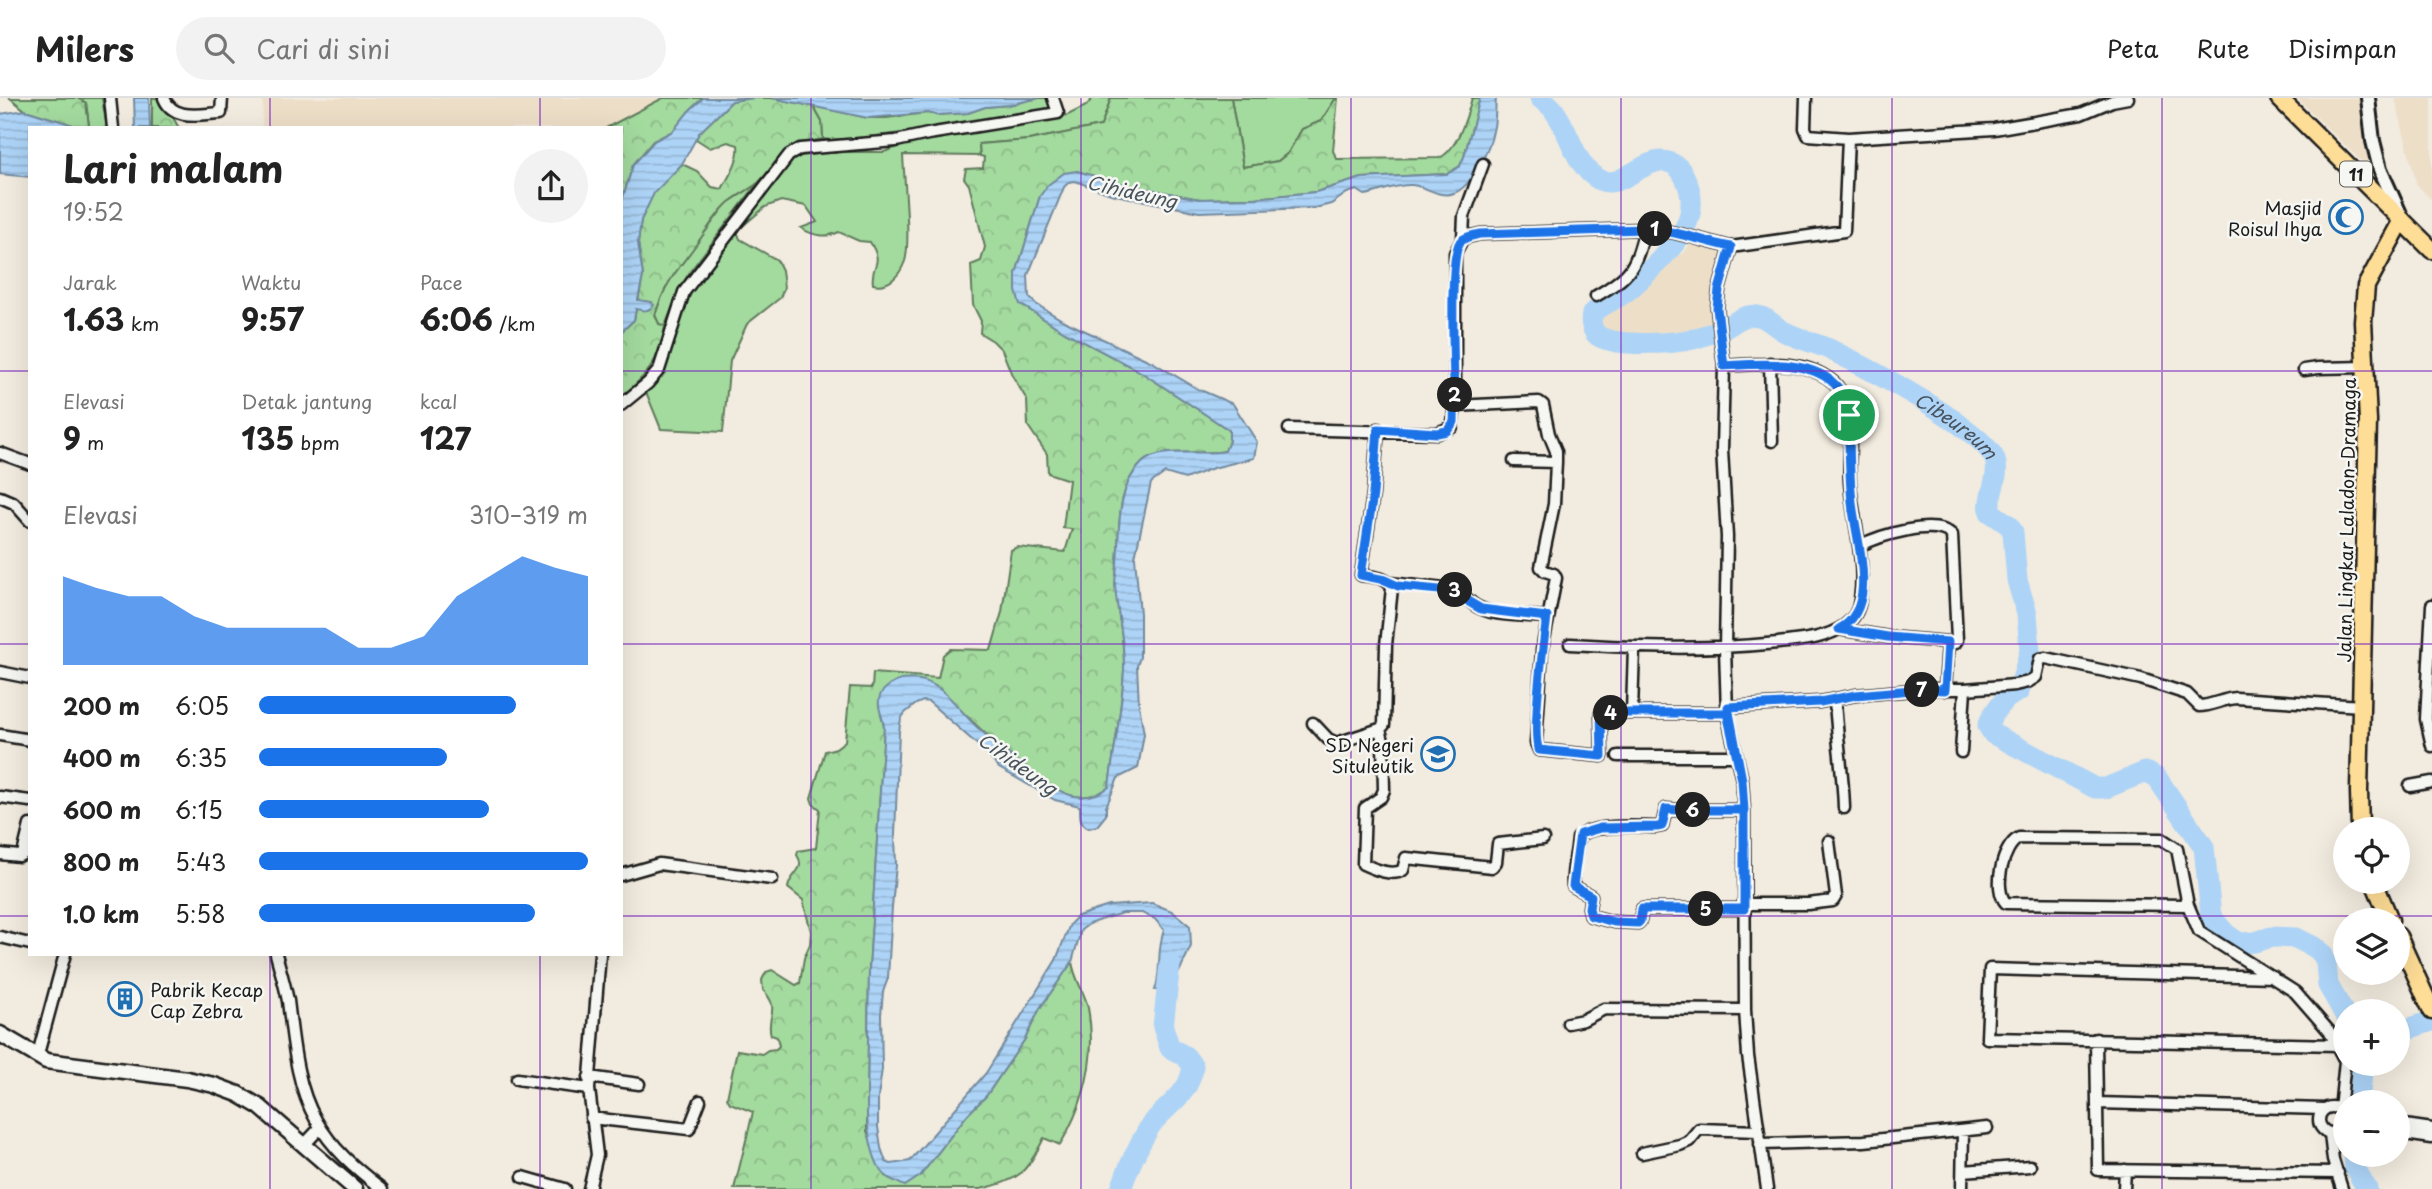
<!DOCTYPE html>
<html lang="id">
<meta charset="utf-8">
<style>
body{margin:0;font-family:"Playpen Sans",sans-serif;background:#f2f2f2;color:#222;height:100vh;display:flex;flex-direction:column;font-size:26px;white-space:nowrap}
*{box-sizing:border-box;margin:0}
p{font-size:23px;color:#767676}
.icon{flex:none;width:38px;height:38px;fill:none;stroke:currentColor;stroke-width:2;stroke-linecap:round;stroke-linejoin:round}
.map{position:relative;flex:1;overflow:hidden}
.drawer{position:absolute;left:28px;top:28px;width:595px;height:830px;display:flex;flex-direction:column;background:#fff;border-radius:0px;box-shadow:0 7px 28px #0002}
.drawer>*{flex:none}
.controls{position:absolute;left:2333px;top:719px;display:grid;gap:14px}
.controls a{display:grid;place-items:center;width:77px;height:77px;border-radius:50%;background:#fff;box-shadow:0 7px 28px #0002;font-size:35px}
.pin{position:absolute;display:grid;place-items:center;width:60px;height:60px;color:#fff;margin:-30px;border:4px solid #fff;border-radius:50%;box-shadow:0 2px 7px #0007}
.km{position:absolute;width:35px;height:35px;margin:-18px;border-radius:50%;background:#222;color:#fff;font-size:19px;line-height:35px;text-align:center}
.round{display:grid;place-items:center;flex:none;width:74px;height:74px;border-radius:37px;background:#f2f2f2}
.summary{display:flex;align-items:center;justify-content:space-between;height:119px;padding:0 35px}
h1{font-size:38px;font-weight:700;line-height:52px}
.metrics{display:grid;grid-template-columns:repeat(3,1fr);gap:10px;height:119px;padding:7px 35px}
.metrics div{display:grid;align-content:center}
.metrics b{font-size:30px;font-weight:700}
.metrics small{font-size:19px;font-weight:400}
.metrics p{font-size:19px}
.chart{height:196px;padding:14px 35px}
.chart p{display:flex;justify-content:space-between}
.chart svg{width:100%;height:126px;margin-top:7px;fill:#1a73e8;opacity:.7}
ul{padding:0 35px;list-style:none;font-size:23px}
li{display:grid;grid-template-columns:112px 84px 1fr;align-items:center;height:52px}
li i{height:18px;border-radius:9px;background:#1a73e8}
header{display:flex;align-items:center;gap:42px;box-sizing:border-box;height:98px;padding:0 35px;background:#fff;border-bottom:2px solid #e0e0e0}
header strong{font-size:33px}
nav{display:flex;gap:38px;margin-inline-start:auto;font-size:24px}
.search{width:490px;height:63px;background:#f2f2f2;display:flex;align-items:center;gap:18px;box-sizing:border-box;padding:0 24px;border-radius:38px;color:#767676;font-size:26px}
.map>svg:first-child{display:block}
.built{fill:#eddec8}
.green{fill:#a3da9e;stroke:#607b5d;stroke-width:2}
.forest{fill:url(#forest-crowns);stroke:#607b5d;stroke-width:2}
.water{fill:url(#water-rules);stroke:#738a9f;stroke-width:2}
.lines{fill:none;stroke-linecap:round;stroke-linejoin:round}
.river{stroke:#add4f7;stroke-width:21}
.minor-casing{stroke:#1c1c1c;stroke-width:15}
.tertiary-casing{stroke:#1c1c1c;stroke-width:18}
.secondary-casing{stroke:#1c1c1c;stroke-width:19}
.primary-casing{stroke:#1c1c1c;stroke-width:21}
.trunk-casing{stroke:#1c1c1c;stroke-width:21}
.minor{stroke:#f6f6f2;stroke-width:10}
.tertiary{stroke:#f6f6f2;stroke-width:12}
.secondary{stroke:#f6f6f2;stroke-width:14}
.primary{stroke:#fedd96;stroke-width:16}
.trunk{stroke:#fedd96;stroke-width:16}
.route-casing{stroke:#fff;stroke-width:14}
.route{stroke:#1a73e8;stroke-width:9}
.grid{fill:none;stroke:#7b2cbf;stroke-width:2;stroke-opacity:0.55}
.labels{text-anchor:middle;dominant-baseline:central;stroke-width:5;stroke-linejoin:round;paint-order:stroke}
.shield{fill:#f6f6f2;stroke:#5d5d5c;stroke-width:2}
.shield-label{font-size:16px;font-weight:bold;fill:#1c1c1c}
.poi-label{font-size:18px;fill:#1c1c1c;stroke:#f6f6f2;text-anchor:end}
.street-label{font-size:18px;fill:#1c1c1c;stroke:#f6f6f2}
.water-label{font-size:19px;font-style:italic;fill:#48535e;stroke:#f6f6f2}
</style>
<header>
<strong>Milers</strong>
<div class="search"><svg class="icon" aria-label="search" viewBox="0 0 24 24"><circle cx="10" cy="10" r="6"/><path d="M15 15l6 6"/></svg>Cari di sini</div>
<nav><a>Peta</a><a>Rute</a><a>Disimpan</a></nav>
</header>
<div class="map">
<svg width="2432" height="1091" viewBox="0 0 2432 1091">
<defs>
<pattern id="forest-crowns" width="20" height="18" patternUnits="userSpaceOnUse" patternTransform="scale(1.75)"><rect width="20" height="18" fill="#a3da9e"/><path d="M2 6a3 3 0 1 1 6 0M12 15a3 3 0 1 1 6 0" fill="none" stroke="#8cba88"/></pattern>
<pattern id="water-rules" width="6" height="5" patternUnits="userSpaceOnUse" patternTransform="scale(1.75)"><rect width="6" height="5" fill="#add4f7"/><path d="M0 2.5h6" fill="none" stroke="#94b5d3"/></pattern>
</defs>
<rect width="100%" height="100%" fill="#f2ebdf"/>
<filter id="ink" filterUnits="userSpaceOnUse"><feTurbulence type="fractalNoise" baseFrequency=".0143" numOctaves="2"/><feDisplacementMap in="SourceGraphic" scale="14" xChannelSelector="R" yChannelSelector="G"/><feConvolveMatrix kernelMatrix="1 2 1 2 8 2 1 2 1" color-interpolation-filters="sRGB"/></filter>
<g filter="url(#ink)">
<path class="built" d="M263,0H663L606,30H262Z
M2297,0H2365L2375,71L2370,72Z
M2395,0H2432V102L2417,87Z
M1690,145L1724,152L1710,231L1669,240L1617,238L1598,233L1594,221L1599,216L1631,195L1674,159L1684,155Z"/>
<path class="green" d="M77,0H102L107,30H87L89,28L86,5Z
M1039,0H1047L1050,6L1048,12C976,24 903,37 830,42L823,41L822,24L813,8L868,20H886L927,15L937,17L968,15L985,9L1008,7Z
M1093,0H1111L1101,28L1029,42L979,46L980,58L903,57C904,80 911,144 905,163C900,177 889,190 873,186C870,165 885,168 870,144L859,143L839,134C827,140 813,138 801,130L817,124L806,108L781,103L765,109L737,133L740,141L777,162L782,172L784,190L780,200L747,226L730,263L723,334L661,331L646,294L660,279L684,208L693,191L787,66L801,58L833,54H884L918,42L1068,17L1086,8Z
M1231,0H1336L1321,23L1302,31L1288,55L1278,63L1243,69Z
M757,86L691,172L679,192L665,228L659,226L655,217L668,182L712,125L726,106Z"/>
<path class="forest" d="M10,0H77L86,5L89,28L73,27L25,12Z
M152,0H169L170,14L179,30H152Z
M663,0H703L689,13L673,33L653,43L633,67L621,106V30H606Z
M746,0H772L813,8L822,24L823,41C779,48 787,56 759,84C750,92 737,97 728,105C716,116 708,131 698,144C678,172 666,182 655,217L659,226L665,228C659,265 648,276 621,299V234L634,222L636,211L650,204L638,203L643,178L638,145L641,122L654,94L682,66L697,73L712,89L722,91C729,78 740,62 738,47L728,44L710,50L696,41L699,35L732,3Z
M1111,0H1231L1243,69L1278,63L1288,55L1302,31L1321,23L1336,0H1338L1333,53L1337,61L1439,60C1457,53 1467,18 1472,0H1480L1464,59L1460,68L1447,76L1362,80L1316,94L1255,100L1199,101L1118,85L1077,73L1040,98L1016,176L1020,206L1065,234L1141,274L1229,332V343L1225,353C1201,358 1160,348 1142,365C1115,390 1120,434 1117,466C1117,473 1115,480 1116,487C1117,518 1125,541 1124,572C1122,612 1114,650 1109,689C1099,697 1086,700 1073,698C1039,691 965,617 939,591L881,615L884,629L869,872L867,1013V1033L885,1078L905,1087L920,1078L967,1017L986,998L1025,941L1040,910L1072,864C1075,883 1085,894 1088,910C1097,959 1085,1005 1060,1047L1044,1040C1026,1076 1018,1083 980,1091H734L753,1014L730,1005L727,1000L737,952L762,956L768,952L776,951L779,948L777,939L771,937C765,919 782,912 763,892L762,882L766,874L772,872L796,887L800,885L804,860L810,846L811,834L803,802L788,790C790,775 807,772 797,757L798,753L816,750L820,711L813,706L811,700L825,653L836,650L845,643L850,589L872,590L873,575L938,580L943,557L950,551L991,552L1002,514L1011,452L1017,449L1065,454L1072,431L1063,430L1069,382L1048,375L1047,356L1028,328L1027,302L1012,277L1002,252L993,243L980,235L981,223L973,207L971,167L981,163L985,149L969,87L964,80L966,71L983,70L984,59L980,58L979,46L1029,42L1101,28Z"/>
<path class="water" d="M134,0H149L150,30H135Z
M703,0H755L732,3L699,35L682,66L654,95L641,122L638,145L643,178L638,202L651,204L654,207C648,214 644,213 636,211L634,222L621,234V106L633,67L654,43L673,33L689,13Z
M772,0H1039L1008,7L985,9L968,15L937,17L927,15L868,20Z
M1480,0H1496C1495,11 1496,22 1493,33C1490,50 1472,89 1454,95C1439,101 1427,88 1412,87C1396,86 1381,94 1365,97L1357,92L1347,95L1331,106L1315,110L1199,114L1111,96L1075,83L1069,84L1064,89L1028,177L1029,199L1036,206L1064,223L1152,264L1198,291L1233,306L1257,344L1254,360L1213,370L1185,381L1165,375L1151,385L1135,459L1140,516V559L1137,568L1139,607L1144,636L1138,670L1118,680L1106,709V717L1097,728L1089,730C1079,726 1080,718 1080,708L1055,702L999,670L980,649L929,604L923,603L916,606L905,615L901,621L899,633L895,736L896,767L892,809L888,880L883,894L881,917L882,971L878,1000V1029L881,1050L886,1064L891,1066L910,1063L986,975L1056,862L1070,826L1078,818L1109,808L1152,805L1172,813L1190,828L1191,848L1170,894L1155,892C1162,873 1156,853 1164,832L1155,821L1142,815H1123L1109,819L1089,826L1081,832L1072,864L1040,910L1025,941L986,998L967,1017L920,1078L905,1088C899,1085 890,1082 885,1077C872,1065 867,1030 867,1013L869,872L884,629C883,618 876,608 880,598C883,590 894,584 901,582C909,581 920,581 927,584C948,592 962,616 978,630C998,648 1050,694 1074,698C1086,700 1099,697 1109,689C1114,649 1122,612 1124,572C1125,541 1117,517 1115,487C1115,480 1117,473 1117,466C1120,434 1115,390 1142,365C1160,348 1201,358 1225,353L1229,343V332L1141,274L1065,234L1020,206L1016,193V176L1040,98L1048,87L1064,75L1077,73L1118,85L1199,101L1255,100L1316,94L1362,80L1447,76L1460,68L1464,59Z
M25,12L73,27V30H30V79L0,76V16Z"/>
<g class="lines">
<g class="river">
<path id="s1" d="M1540,0C1545,4 1552,8 1555,14C1570,34 1575,68 1598,81C1620,93 1639,64 1661,63C1673,63 1681,70 1685,80C1704,118 1676,146 1651,171C1642,180 1633,189 1623,196C1613,203 1601,207 1592,216C1590,224 1592,235 1600,239C1620,249 1679,246 1700,239C1708,236 1717,234 1725,230C1736,224 1745,215 1758,218C1767,219 1776,230 1785,234C1799,241 1815,245 1829,251C1862,267 1985,331 1995,362C2001,379 1987,397 1990,414L2009,427L2013,434L2017,482L2027,516L2030,552L2019,593C2004,600 1993,613 1988,628L1993,636L2095,690H2106L2145,674L2157,680L2204,749L2211,818L2225,835L2239,845L2255,844L2271,839L2296,840L2316,850L2323,857L2326,865L2328,887L2345,917"/>
<path d="M2398,934L2432,923"/>
<path d="M2359,1004L2363,966"/>
<path d="M2354,1057L2355,1070L2367,1091"/>
<path d="M1121,1091C1128,1070 1137,1050 1149,1030C1164,1007 1189,1000 1193,968L1185,958L1170,950L1163,929L1170,866"/>
</g>
<g class="minor-casing">
<path id="minor" d="M110,0L113,30
M164,0C173,23 201,16 221,15L222,0
M1806,0L1805,30L1808,37L1848,40
M1463,140L1464,118L1483,66
M1596,198C1632,177 1635,170 1645,131
M1770,265L1772,343
M2304,272L2318,270L2367,269
M621,307L648,285L659,272L684,194L789,57L800,51L896,43L928,36L1058,15L1053,0
M1455,308L1539,304L1543,307L1549,336L1556,353V364L1554,406L1541,469L1545,473L1554,476L1556,480L1542,552L1536,645L1539,652L1602,658L1601,615H1727
M1289,331L1437,335L1452,329L1455,308V155L1463,140L1480,136L1645,131C1675,132 1702,143 1731,149
M1378,331L1373,396L1361,477C1372,479 1388,479 1392,490L1386,547L1384,627L1380,631L1383,643L1384,692L1381,699L1365,710L1363,766C1374,771 1392,779 1403,772L1406,760L1492,769L1496,764L1498,746L1543,741
M0,355L30,366
M1514,363L1556,364
M0,399L14,405L30,423
M1859,448C1879,438 1934,420 1952,437L1957,542L1955,545L1948,544L1945,592
M1390,485L1453,492C1465,495 1469,506 1480,510C1499,519 1526,517 1547,519
M2432,507L2426,621L2432,648
M1839,531L1888,539L1948,544
M1570,546C1640,550 1709,552 1778,545C1802,542 1824,541 1844,528C1853,522 1859,512 1860,501C1866,462 1853,424 1850,385C1848,362 1852,338 1849,316C1847,306 1843,295 1836,287C1809,259 1758,266 1724,268
M0,574L30,580
M1835,603C1837,639 1843,674 1844,710
M1728,609L1820,604L1856,597L1924,591H1965L2015,587L2028,584L2036,579L2040,561L2046,560L2141,581L2187,596L2199,608C2212,608 2222,601 2236,600L2362,608
M1632,615L1634,549
M1313,625L1328,641L1337,645L1380,631
M0,637L30,642
M1961,654L1965,591
M1618,658H1736
M2410,688L2432,684
M0,699L30,703
M0,756L19,758L23,756L30,727
M621,777L659,766L772,781
M1743,806H1808L1833,803L1836,798L1829,743
M2188,807L2006,805C1993,792 2002,748 2019,740L2162,741L2177,751L2188,807L2199,833L2295,894L2329,933L2345,963L2340,1012
M1744,811H1642L1640,823L1638,825L1614,824L1591,818L1589,810L1591,798L1573,788C1571,773 1577,756 1578,740C1589,725 1639,729 1657,729L1662,728L1666,711L1677,712H1744
M0,839L30,846
M276,856C280,871 285,887 288,903C293,942 296,987 316,1022C332,1051 356,1071 382,1091
M2273,879L1990,871L1987,940L2338,947
M1568,925L1583,922L1604,911L1745,912
M2096,941L2098,1072L2338,1075
M38,956L65,856
M589,979L639,986
M517,981L589,991L597,1057L589,1091
M589,991L600,856
M2097,1005L2325,1011
M2319 1022a13 13 0 1 1 26 0a13 13 0 1 1-26 0Z
M591,1020L689,1031L700,1003
M2398,1026L2432,1031
M2398,1035L2432,1040
M2330,1036L2333,1062L2342,1091
M1760,1046L1864,1043L1987,1030
M304,1047L320,1030
M1642,1055L1680,1047L1689,1043L1699,1031L1758,1033
M1963,1073L2030,1068
M523,1079L565,1091
M1767,1091L1748,958L1745,912L1744,712L1742,682L1727,615L1725,550L1727,439L1722,352L1724,268L1717,210L1719,192L1731,149L1844,133L1848,40L1994,31L2081,16L2112,3L2128,0
M1962,1091L1963,1033
M2124,1091L2125,1072"/>
</g>
<g class="tertiary-casing">
<path id="tertiary" d="M2368,0L2373,43L2380,71L2401,118"/>
</g>
<g class="secondary-casing">
<path id="secondary" d="M0,936L46,963L187,981L214,987L238,996L260,1009L355,1091"/>
</g>
<g class="primary-casing">
<path id="primary" d="M2360,732L2359,693L2368,323L2363,223L2366,188L2402,122
M2374,784L2390,822
M2398,838L2432,913"/>
</g>
<g class="trunk-casing">
<path id="trunk" d="M2279,0L2432,152"/>
</g>
<use href="#minor" class="minor"/>
<use href="#tertiary" class="tertiary"/>
<use href="#secondary" class="secondary"/>
<use href="#primary" class="primary"/>
<use href="#trunk" class="trunk"/>
</g>
</g>
<g class="lines" filter="url(#ink)">
<g class="route-casing">
<path id="route" d="M1849,317C1847,308 1845,298 1839,291C1816,260 1758,266 1724,268L1717,210L1719,192L1731,149C1702,143 1675,132 1645,131L1480,136C1473,138 1465,138 1460,144C1447,163 1456,292 1454,324L1447,333L1437,335L1378,331L1373,396L1361,477L1385,482L1398,488L1460,494L1469,504L1481,511L1547,519C1544,541 1531,637 1539,652L1602,658L1601,615H1727L1742,682L1744,712V811H1642L1640,823L1638,825L1614,824L1591,818L1589,810L1591,798L1573,788L1580,736L1600,730L1657,729L1662,728L1666,711L1677,712H1744L1742,682L1728,609L1820,604L1856,597L1923,591L1945,592L1948,544L1888,539L1839,531C1881,509 1855,440 1852,404C1849,375 1849,346 1849,317"/>
</g>
<use href="#route" class="route"/>
</g>
<path class="grid" d="M270,0V30M540,0V30M811,0V1091M1081,0V1091M1351,0V1091M1621,0V1091M1892,0V1091M2162,0V1091M0,273H30M621,273H2432M0,546H30M621,546H2432M0,818H30M621,818H2432M270,856V1091M540,856V1091"/>
<defs>
<g id="mosque-ring" transform="scale(1.75)"><circle r="9.5" fill="#f6f6f2" stroke="#1f6fb2" stroke-width="1.5"/><path d="M3.5-4.9A6 6 0 1 0 3.5 4.9A5 5 0 1 1 3.5-4.9Z" fill="#1f6fb2"/></g>
<g id="school-ring" transform="scale(1.75)"><circle r="9.5" fill="#f6f6f2" stroke="#1f6fb2" stroke-width="1.5"/><path d="M0-5L7-2L0 1L-7-2ZM-4 1L0 2.5L4 1V4Q0 6-4 4Z" fill="#1f6fb2"/></g>
<g id="building-ring" transform="scale(1.75)"><circle r="9.5" fill="#f6f6f2" stroke="#1f6fb2" stroke-width="1.5"/><path d="M-4-6H4V6H1V3H-1V6H-4ZM-2.5-4.3h1.7v1.8h-1.7ZM.8-4.3h1.7v1.8H.8ZM-2.5-1h1.7V.8h-1.7ZM.8-1h1.7V.8H.8Z" fill="#1f6fb2"/></g>
</defs>
<g fill-rule="evenodd">
<use href="#mosque-ring" x="2346" y="119"/>
<use href="#school-ring" x="1438" y="656"/>
<use href="#building-ring" x="125" y="901"/>
</g>
<g class="labels">
<rect class="shield" x="2340" y="63.5" width="32" height="25" rx="5"/>
<g class="shield-label">
<text x="2356" y="76">11</text>
</g>
<g class="poi-label">
<text x="2322" y="109">Masjid<tspan x="2322" dy="21">Roisul Ihya</tspan></text>
<text x="1414" y="646">SD Negeri<tspan x="1414" dy="21">Situleutik</tspan></text>
<text x="150" y="891" text-anchor="start">Pabrik Kecap<tspan x="150" dy="21">Cap Zebra</tspan></text>
</g>
<g class="street-label">
<text transform="translate(2346 422) rotate(-89)">Jalan Lingkar Laladon-Dramaga</text>
</g>
<g class="water-label">
<text transform="translate(1132 93) rotate(13)">Cihideung</text>
<text stroke="none"><textPath href="#s1" startOffset="798">Cibeureum</textPath></text>
<text transform="translate(1018 665) rotate(36)">Cihideung</text>
</g>
</g>
</svg>
<div class="controls">
<a><svg class="icon" aria-label="locate" viewBox="0 0 24 24"><circle cx="12" cy="12" r="6"/><path d="M12 2v4M12 18v4M2 12h4M18 12h4"/></svg></a>
<a><svg class="icon" aria-label="layers" viewBox="0 0 24 24"><path d="M12 4l9 5-9 5-9-5zM3 14l9 5 9-5"/></svg></a>
<a>+</a>
<a>−</a>
</div>
<div class="pin" style="left:1849px;top:317px;background:#1e9e55"><svg class="icon" aria-label="arrive" viewBox="0 0 24 24"><path d="M6 21V4h12l-3 4 3 4H6"/></svg></div>
<b class="km" style="left:1655px;top:131px">1</b>
<b class="km" style="left:1455px;top:297px">2</b>
<b class="km" style="left:1455px;top:492px">3</b>
<b class="km" style="left:1611px;top:615px">4</b>
<b class="km" style="left:1706px;top:811px">5</b>
<b class="km" style="left:1693px;top:712px">6</b>
<b class="km" style="left:1922px;top:592px">7</b>
<section class="drawer">
<div class="summary"><div><h1>Lari malam</h1><p>19:52</p></div><a class="round"><svg class="icon" aria-label="share" viewBox="0 0 24 24"><path d="M12 15V3M7 8l5-5 5 5M5 13v7h14v-7"/></svg></a></div>
<div class="metrics">
<div><p>Jarak</p><b>1.63<small> km</small></b></div>
<div><p>Waktu</p><b>9:57</b></div>
<div><p>Pace</p><b>6:06<small> /km</small></b></div>
</div>
<div class="metrics">
<div><p>Elevasi</p><b>9<small> m</small></b></div>
<div><p>Detak jantung</p><b>135<small> bpm</small></b></div>
<div><p>kcal</p><b>127</b></div>
</div>
<div class="chart"><p><span>Elevasi</span>310–319 m</p>
<svg viewBox="0 0 160 44" preserveAspectRatio="none"><path d="M0 44V13L10 17L20 20L30 20L40 27L50 31L60 31L70 31L80 31L90 38L100 38L110 34L120 20L130 13L140 6L150 10L160 13V44z"/></svg>
</div>
<ul>
<li><b>200 m</b>6:05<i style="width:78%"></i></li>
<li><b>400 m</b>6:35<i style="width:57%"></i></li>
<li><b>600 m</b>6:15<i style="width:70%"></i></li>
<li><b>800 m</b>5:43<i style="width:100%"></i></li>
<li><b>1.0 km</b>5:58<i style="width:84%"></i></li>
</ul>
</section>
</div>
